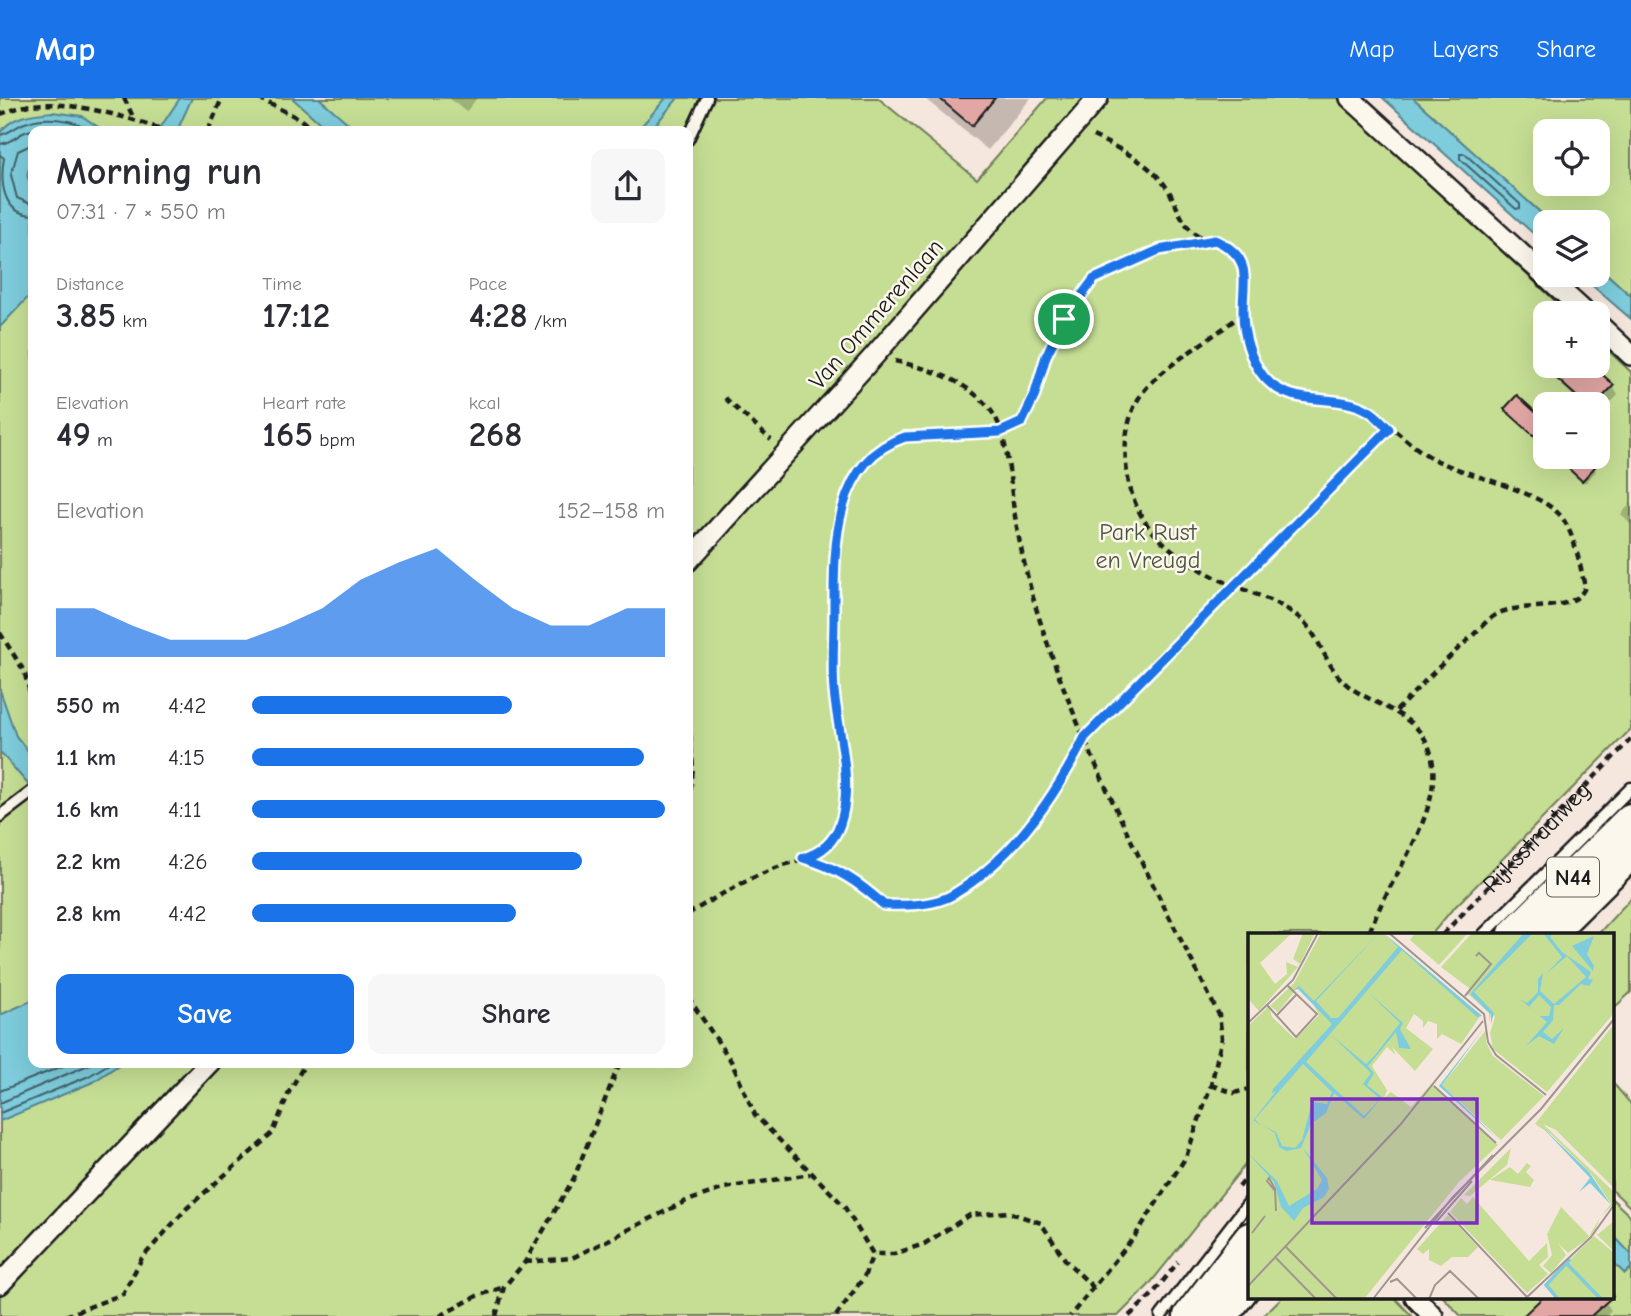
<!DOCTYPE html>
<meta charset="utf-8">
<style>
body{margin:0;font-family:"Comic Neue",sans-serif;background:#f7f7f7;color:#2b2b33;height:100vh;display:flex;flex-direction:column;font-size:26px;white-space:nowrap}
*{box-sizing:border-box;margin:0}
p{font-size:23px;color:#7c7c81}
.icon{flex:none;width:38px;height:38px;fill:none;stroke:currentColor;stroke-width:2;stroke-linecap:round;stroke-linejoin:round}
.map{position:relative;flex:1;overflow:hidden}
.side{position:absolute;left:28px;top:28px;width:665px;height:942px;display:flex;flex-direction:column;background:#fff;border-radius:14px;box-shadow:0 7px 28px #0002}
.side>*{flex:none}
.controls{position:absolute;left:1533px;top:21px;display:grid;gap:14px}
.controls a{display:grid;place-items:center;width:77px;height:77px;border-radius:14px;background:#fff;box-shadow:0 7px 28px #0002;font-size:35px}
.pin{position:absolute;display:grid;place-items:center;width:60px;height:60px;color:#fff;margin:-30px;border:4px solid #fff;border-radius:50%;box-shadow:0 2px 7px #0007}
.round{display:grid;place-items:center;flex:none;width:74px;height:74px;border-radius:14px;background:#f7f7f7}
.overview{display:flex;align-items:center;justify-content:space-between;height:119px;padding:0 28px}
h1{font-size:38px;font-weight:800;line-height:52px}
.stats{display:grid;grid-template-columns:repeat(3,1fr);gap:10px;height:119px;padding:7px 28px}
.stats div{display:grid;align-content:center}
.stats b{font-size:35px;font-weight:800}
.stats small{font-size:19px;font-weight:400}
.stats p{font-size:19px}
.chart{height:196px;padding:14px 28px}
.chart p{display:flex;justify-content:space-between}
.chart svg{width:100%;height:126px;margin-top:7px;fill:#1a73e8;opacity:.7}
.primary-button{display:flex;gap:14px;margin-top:auto;padding:14px 28px}
.primary-button a{flex:1;height:80px;border-radius:14px;background:#1a73e8;color:#fff;font-size:28px;font-weight:800;line-height:80px;text-align:center}
.primary-button a+a{background:#f7f7f7;color:#2b2b33}
ul{padding:0 28px;list-style:none;font-size:23px}
li{display:grid;grid-template-columns:112px 84px 1fr;align-items:center;height:52px}
li i{height:18px;border-radius:9px;background:#1a73e8}
header{display:flex;align-items:center;gap:42px;box-sizing:border-box;height:98px;padding:0 35px;background:#1a73e8;color:#fff}
header strong{font-size:33px}
nav{display:flex;gap:38px;margin-inline-start:auto;font-size:24px}
.map>svg:first-child{display:block}
.green{fill:#c5de94;stroke:#707d58;stroke-width:2;fill-rule:evenodd}
.water{fill:#7eccdc;stroke:#57868f;stroke-width:2}
.shadow{fill:#0003}
.lines{fill:none;stroke-linecap:round;stroke-linejoin:round}
.shore{stroke:#436269;stroke-width:2}
.building{fill:#e2a7a5;stroke:#1c1c1c;stroke-width:2}
.lane-casing{stroke:#1c1c1c;stroke-width:15}
.street-casing{stroke:#1c1c1c;stroke-width:24}
.primary-casing{stroke:#1c1c1c;stroke-width:37}
.path{stroke:#1c1c1c;stroke-width:4.5;stroke-dasharray:7 5;stroke-linecap:butt}
.lane{stroke:#fbf7ec;stroke-width:10}
.street{stroke:#fbf7ec;stroke-width:19}
.primary{stroke:#fbf7ec;stroke-width:32}
.route-casing{stroke:#fff;stroke-width:14}
.route{stroke:#1a73e8;stroke-width:9}
.labels{text-anchor:middle;dominant-baseline:central;stroke-width:5;stroke-linejoin:round;paint-order:stroke}
.shield{fill:#fbf7ec;stroke:#5f5e5a;stroke-width:2}
.shield-label{font-size:23px;font-weight:bold;fill:#1c1c1c}
.street-label{font-size:24px;fill:#1c1c1c;stroke:#fbf7ec}
.park-label{font-size:24px;fill:#4f5640;stroke:#fbf7ec}
.inset-river{fill:none;stroke:#7eccdc;stroke-width:3.5}
.inset-road{fill:none;stroke:#9f9690;stroke-width:2}
.view{fill:#7b2cbf;fill-opacity:0.15;stroke:#7b2cbf;stroke-width:3.5}
.inset-edge{fill:none;stroke:#1c1c1c;stroke-width:3.5}
</style>
<header>
<strong>Map</strong>
<nav><a>Map</a><a>Layers</a><a>Share</a></nav>
</header>
<div class="map">
<svg width="1631" height="1218" viewBox="0 0 1631 1218">
<rect width="100%" height="100%" fill="#f6e7de"/>
<filter id="ink" filterUnits="userSpaceOnUse"><feTurbulence type="fractalNoise" baseFrequency=".0143" numOctaves="2"/><feDisplacementMap in="SourceGraphic" scale="14" xChannelSelector="R" yChannelSelector="G"/><feConvolveMatrix kernelMatrix="1 2 1 2 8 2 1 2 1" color-interpolation-filters="sRGB"/></filter>
<g filter="url(#ink)">
<path class="green" d="M0,0H878L977,81L1047,0H1338L1568,215H1545V268H1598V243L1631,274V631L1450,814L1432,836H1250L1249,1062L1148,1188L1118,1218H0ZM33,33H688V964H33ZM1545,306H1598V359H1545Z
M1413,0H1631V198L1598,168V124H1551ZM1545,33H1598V86H1545Z
M1631,800V894L1612,912V836H1598Z
M1612,984L1631,1006V1110L1612,1092Z
M1612,1101L1631,1119V1218H1461L1443,1199H1612Z
M1282,1199H1394L1412,1218H1263Z"/>
<path class="water" d="M180,0H192L177,33H158Z
M292,0H319L357,33H329Z
M666,0H678L650,33H637Z
M1383,0H1413L1551,124H1545V146Z
M52,14L82,18L104,33H33V59L27,77L33,95V194L0,229V35C12,17 33,16 52,14Z
M1598,168L1631,198V221L1580,177H1598Z
M0,592L16,638L33,659V692L0,654Z
M33,902V964H123L93,984L0,1023V917Z
M1613,1137L1631,1156V1170L1625,1176L1612,1163Z"/>
<path class="shadow" d="M449,0H477L466,14Z
M924,0H1031L988,52Z
M1545,248V268H1590L1613,289L1618,297L1598,318V306H1582L1540,267L1535,259Z
M1517,300L1545,325V349L1508,315Z
M1556,359H1582L1596,373L1585,385Z
M1631,405V427L1621,416Z
M1546,1199H1602L1611,1212L1605,1218H1525Z"/>
<g class="lines">
<path class="shore" d="M0,37C9,36 16,28 25,25C46,17 74,21 92,33
M0,46C11,45 16,38 25,34C41,28 60,31 76,33
M33,46L18,53L11,77L17,100L33,107
M1460,56H1465L1520,106V110L1516,111L1460,61Z
M0,57L4,60C0,84 2,116 33,117
M0,993L73,964
M0,1005L95,964
M0,1015L89,978L112,964"/>
</g>
<path class="building" d="M939,0H995L972,28Z
M1543,268H1593L1614,287L1596,306H1585Z
M1517,297L1545,323L1534,338L1504,311Z
M1556,359H1584L1595,369L1582,383Z
M1543,1199H1612L1591,1218H1523Z"/>
<g class="lines">
<g class="lane-casing">
<path id="lane" d="M688,41L707,0
M0,718L33,693
M1484,836L1631,690
M1161,1218L1250,1103"/>
</g>
<g class="street-casing">
<path id="street" d="M1350,0L1586,215
M1598,226L1631,257
M688,463L874,258L1098,0
M0,1186L210,964
M1415,1199L1433,1218"/>
</g>
<g class="primary-casing">
<path id="primary" d="M1515,836L1631,722
M1548,836L1631,754
M1190,1218L1250,1141
M1221,1218L1250,1181"/>
</g>
<g class="path">
<path d="M124,0L134,21"/>
<path d="M258,0L300,21L314,33"/>
<path d="M0,16C9,14 17,9 26,8C63,0 132,20 167,33"/>
<path d="M208,33L222,0"/>
<path d="M1093,38C1122,52 1151,65 1169,93C1176,106 1182,125 1193,134C1208,146 1232,142 1241,163C1249,180 1243,197 1243,215C1244,240 1253,277 1276,290C1301,305 1328,298 1353,307C1383,316 1404,345 1432,360C1465,378 1532,390 1558,415C1574,431 1580,468 1585,489C1575,517 1521,503 1497,516C1487,521 1478,533 1469,541C1443,564 1420,588 1396,613"/>
<path d="M1243,215C1214,240 1165,266 1143,294C1116,329 1122,396 1149,429C1163,447 1183,461 1202,472C1232,491 1275,498 1302,522C1322,541 1325,571 1351,590C1380,610 1424,618 1432,660C1443,719 1386,782 1369,836"/>
<path d="M895,263C931,271 969,283 992,314C1008,335 1010,386 1014,412C1020,450 1029,489 1041,526C1085,662 1155,789 1219,917L1222,940L1211,987L1186,1059L1135,1138L1070,1218"/>
<path d="M725,300L771,342"/>
<path d="M0,535L24,573L33,606"/>
<path d="M688,613L693,670L688,712"/>
<path d="M805,761C837,769 860,785 884,807C905,808 935,807 954,796C1012,761 1055,699 1085,639L1389,331"/>
<path d="M688,816C716,799 747,781 778,769C790,764 813,762 823,753C865,713 836,637 834,588C833,563 834,538 834,513C834,451 833,362 905,339L1000,334L1022,324L1034,299L1046,259L1064,221L1094,181L1159,152L1215,142"/>
<path id="s1" d="M1443,836L1631,641"/>
<path d="M688,899L731,963L755,1017L844,1108L873,1156H894L924,1146L970,1117L1008,1114L1041,1125L1066,1163L1094,1190"/>
<path d="M1211,987L1234,995L1250,991"/>
<path d="M1239,1089L1250,1076"/>
<path d="M525,1164L572,1160L684,1104L725,1090L810,1076"/>
<path d="M0,1218H1"/>
<path d="M65,1218L123,1196L142,1160L187,1110L273,1035L289,994L306,964"/>
<path d="M440,1218L477,1198L504,1189"/>
<path d="M496,1218L504,1189L525,1164L574,1080L620,964"/>
<path d="M836,1218L864,1179L873,1156"/>
<path d="M1129,1218L1152,1197L1178,1164"/>
</g>
<use href="#lane" class="lane"/>
<use href="#street" class="street"/>
<use href="#primary" class="primary"/>
</g>
</g>
<g class="lines" filter="url(#ink)">
<g class="route-casing">
<path id="route" d="M1215,142C1253,159 1243,179 1243,214C1243,236 1250,262 1264,279C1292,312 1336,293 1369,313C1376,317 1383,325 1389,331L1085,639C1055,699 1012,761 954,796C935,808 905,808 884,807C860,785 836,769 803,760C821,755 834,744 840,726C854,686 838,634 834,593C832,569 834,543 834,518C834,455 831,363 905,339L1000,334L1022,324L1034,299L1046,258L1064,221L1094,181L1159,152Z"/>
</g>
<use href="#route" class="route"/>
</g>
<g class="labels">
<rect class="shield" x="1547" y="759.5" width="52" height="39" rx="5"/>
<g class="shield-label">
<text x="1573" y="779">N44</text>
</g>
<g class="street-label">
<text transform="translate(876 216) rotate(-49)">Van Ommerenlaan</text>
<text stroke="none"><textPath href="#s1" startOffset="135">Rijksstraatweg</textPath></text>
</g>
<g class="park-label">
<text x="1148" y="434">Park Rust<tspan x="1148" dy="28">en Vreugd</tspan></text>
</g>
</g>
<g transform="translate(1248 835)">
<rect width="366" height="366" fill="#f6e7de"/>
<path d="M0,0L42,2L12,30L27,51L39,41L38,29L50,34L11,78L0,66ZM55,0H67L52,31L45,26ZM73,0H135L233,82L213,111L194,101L189,106V91L180,88L175,95V88L166,81L158,95L185,116L167,138L144,114L148,122L139,114L124,133L139,157L136,165L143,159L163,174L184,150L250,212L211,249L116,366H0V93L21,73L24,84L47,106L71,82L64,69L86,90L50,54L30,79L22,73L46,50ZM167,0H220L191,32L162,7ZM282,0L222,61L243,82L241,89V80L220,61L221,55L193,34L223,1ZM284,0H366V80L299,159L245,116L242,100L247,84L225,59ZM366,91V255L308,197L295,191L366,259V271L353,283L363,271L344,242L304,202L287,191ZM238,97V109L245,123L296,163L253,207L194,152ZM263,215L259,232L222,263L216,262ZM279,230L283,233L278,239L286,247L282,254L242,247L262,234L270,241ZM225,264L281,328L299,310L300,324L291,332L300,341L279,360L202,279L213,265L219,271ZM313,274L341,303L352,285L347,297L337,308L320,320L310,310L318,322L303,340L295,333L304,322L299,301ZM200,282L230,314L220,324H204L193,333L181,327V316L175,321L169,316ZM366,288V318L349,302ZM346,303L366,320V366H311L297,351Z" fill="#c5de94"/>
<path d="M131,0L68,68L83,85H90L150,14L138,2L234,83L229,84L154,17L58,129L116,183L132,166L115,151L123,140L83,102L118,131L127,122L152,90L120,59L155,90L152,96L163,116L151,115L148,99L120,133L126,140L119,152L134,164L116,186L86,160L78,180L63,191L53,215L38,218L31,214L27,200L16,193L28,199L34,213L47,215L54,207L64,169L79,171L84,159L55,131L7,186L13,193L6,187L0,194L28,158L24,160L25,156L84,91L50,56L46,57L51,53L66,68ZM276,0H285L226,59L246,80L243,91V82L222,61ZM295,0H305L302,4L314,19L343,39L340,46L345,47L341,53L333,51L311,72H306L305,87L295,99L304,106L316,95L306,111L291,103L278,113L299,89L272,66L279,70L290,59V46L295,40L292,58L306,71L338,44L319,23L298,41L314,24ZM291,62L303,74L301,83H292L281,74ZM346,3L339,21L346,33L345,38L324,13ZM236,95L194,152L251,207L191,153ZM293,193L341,239L363,272L342,250L331,259L342,245ZM55,215L79,245L81,256L76,264L55,275L46,288L33,274L26,249L0,220L29,248L41,273L69,256L74,247Z" fill="#7eccdc" fill-rule="evenodd"/>
<path class="inset-river" d="M319,331L353,366M310,366L298,352L322,326"/>
<path class="inset-road" d="M141,0L236,81L240,109L248,122L298,162M217,63L243,31L231,20L228,23M19,72L48,104L69,81L40,53M29,82L48,62M0,90L45,47L70,0M186,153L248,210M27,258L19,248L21,245L27,256L28,278M200,280L279,364M188,289L224,248M177,295L245,222M4,300L17,283M38,314L89,366M28,325L68,366M142,349L149,346L169,366M0,353L152,192L235,88M125,366L204,265L293,176L366,86M181,366L187,352L202,338L231,366M277,366L343,304L366,272"/>
<path class="view" d="M64,166H229V290H64Z"/>
<rect width="366" height="366" class="inset-edge"/>
</g>
</svg>
<div class="controls">
<a><svg class="icon" aria-label="locate" viewBox="0 0 24 24"><circle cx="12" cy="12" r="6"/><path d="M12 2v4M12 18v4M2 12h4M18 12h4"/></svg></a>
<a><svg class="icon" aria-label="layers" viewBox="0 0 24 24"><path d="M12 4l9 5-9 5-9-5zM3 14l9 5 9-5"/></svg></a>
<a>+</a>
<a>−</a>
</div>
<div class="pin" style="left:1064px;top:221px;background:#1e9e55"><svg class="icon" aria-label="arrive" viewBox="0 0 24 24"><path d="M6 21V4h12l-3 4 3 4H6"/></svg></div>
<section class="side">
<div class="overview"><div><h1>Morning run</h1><p>07:31 · 7 × 550 m</p></div><a class="round"><svg class="icon" aria-label="share" viewBox="0 0 24 24"><path d="M12 15V3M7 8l5-5 5 5M5 13v7h14v-7"/></svg></a></div>
<div class="stats">
<div><p>Distance</p><b>3.85<small> km</small></b></div>
<div><p>Time</p><b>17:12</b></div>
<div><p>Pace</p><b>4:28<small> /km</small></b></div>
</div>
<div class="stats">
<div><p>Elevation</p><b>49<small> m</small></b></div>
<div><p>Heart rate</p><b>165<small> bpm</small></b></div>
<div><p>kcal</p><b>268</b></div>
</div>
<div class="chart"><p><span>Elevation</span>152–158 m</p>
<svg viewBox="0 0 160 44" preserveAspectRatio="none"><path d="M0 44V27L10 27L20 33L30 38L40 38L50 38L60 33L70 27L80 17L90 11L100 6L110 17L120 27L130 33L140 33L150 27L160 27V44z"/></svg>
</div>
<ul>
<li><b>550 m</b>4:42<i style="width:63%"></i></li>
<li><b>1.1 km</b>4:15<i style="width:95%"></i></li>
<li><b>1.6 km</b>4:11<i style="width:100%"></i></li>
<li><b>2.2 km</b>4:26<i style="width:80%"></i></li>
<li><b>2.8 km</b>4:42<i style="width:64%"></i></li>
</ul>
<div class="primary-button"><a>Save</a><a>Share</a></div>
</section>
</div>
